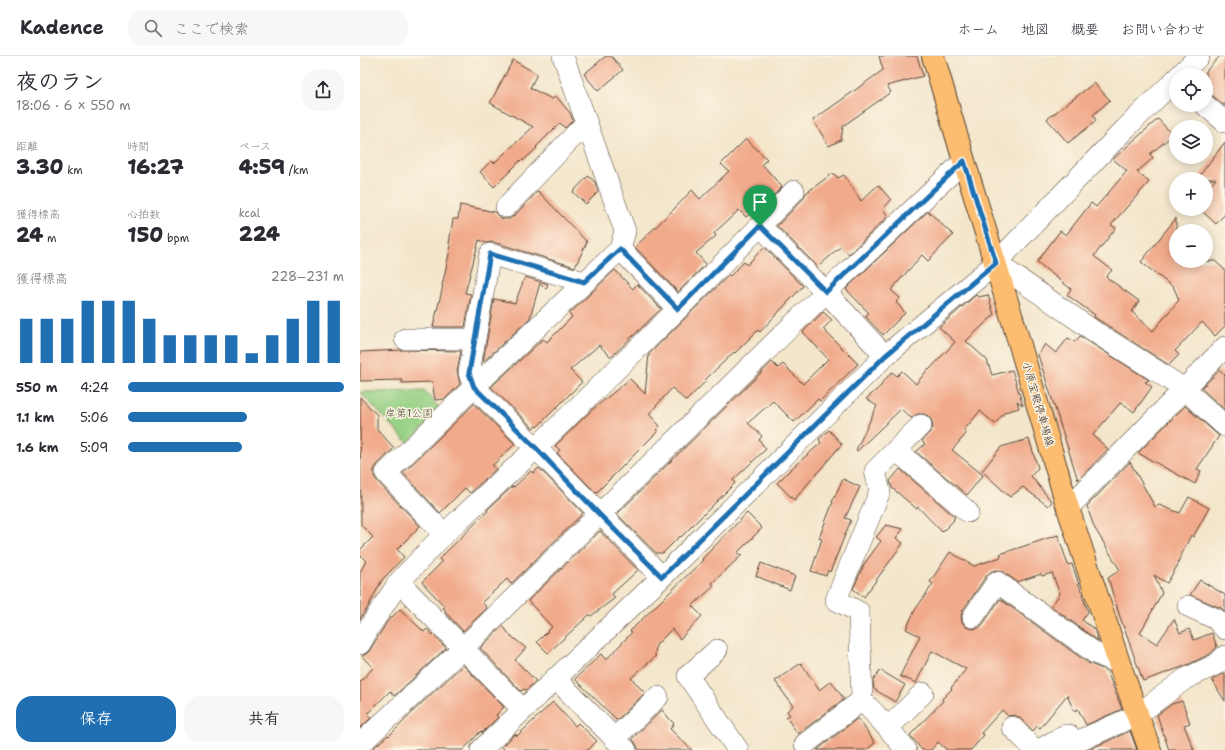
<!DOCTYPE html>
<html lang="ja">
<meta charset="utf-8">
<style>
body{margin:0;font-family:"Shantell Sans","Klee One",sans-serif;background:#f7f7f7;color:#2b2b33;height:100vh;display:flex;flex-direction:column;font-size:15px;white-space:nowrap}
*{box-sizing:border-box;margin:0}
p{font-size:13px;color:#7c7c81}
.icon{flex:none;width:22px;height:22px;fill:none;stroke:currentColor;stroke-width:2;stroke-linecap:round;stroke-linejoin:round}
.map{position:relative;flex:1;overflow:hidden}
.drawer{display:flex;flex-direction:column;background:#fff;width:360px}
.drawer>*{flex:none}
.buttons{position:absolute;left:809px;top:12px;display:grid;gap:8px}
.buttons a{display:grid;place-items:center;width:44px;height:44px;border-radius:50%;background:#fff;box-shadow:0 2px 10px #0003;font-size:20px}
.pin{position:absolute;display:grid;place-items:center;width:34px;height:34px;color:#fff;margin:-41px -17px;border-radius:50% 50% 50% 0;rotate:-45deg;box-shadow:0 0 4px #0007}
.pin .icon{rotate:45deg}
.round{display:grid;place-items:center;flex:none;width:42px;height:42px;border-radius:16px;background:#f7f7f7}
.headline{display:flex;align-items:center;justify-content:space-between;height:68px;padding:0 16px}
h1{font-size:22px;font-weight:800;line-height:30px}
.figures{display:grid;grid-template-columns:repeat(3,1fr);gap:6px;height:68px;padding:4px 16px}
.figures div{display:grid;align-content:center}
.figures b{font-size:20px;font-weight:800}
.figures small{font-size:11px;font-weight:400}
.figures p{font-size:11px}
.chart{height:112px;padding:8px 16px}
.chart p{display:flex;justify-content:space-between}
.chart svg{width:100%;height:72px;margin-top:4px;stroke:#1f6fb2;stroke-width:6}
.primary-button{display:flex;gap:8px;margin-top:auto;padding:8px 16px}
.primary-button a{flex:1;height:46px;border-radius:16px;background:#1f6fb2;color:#fff;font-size:16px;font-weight:800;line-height:46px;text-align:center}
.primary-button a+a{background:#f7f7f7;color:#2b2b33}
ul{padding:0 16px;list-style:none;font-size:13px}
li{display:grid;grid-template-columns:64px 48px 1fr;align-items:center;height:30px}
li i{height:10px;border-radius:5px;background:#1f6fb2}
header{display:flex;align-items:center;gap:24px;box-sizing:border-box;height:56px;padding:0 20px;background:#fff;border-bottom:1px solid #e1e1e2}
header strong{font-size:19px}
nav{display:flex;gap:22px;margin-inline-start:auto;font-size:14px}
.search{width:280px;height:36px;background:#f7f7f7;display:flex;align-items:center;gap:10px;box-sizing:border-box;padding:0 14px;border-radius:16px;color:#7c7c81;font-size:15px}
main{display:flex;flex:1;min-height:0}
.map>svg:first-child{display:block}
.green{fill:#97d185;stroke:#697e52}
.building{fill:#f1aa8b}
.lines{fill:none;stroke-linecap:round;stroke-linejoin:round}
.minor-casing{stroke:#574638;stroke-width:22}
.major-casing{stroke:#574638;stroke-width:24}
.minor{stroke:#fff;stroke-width:21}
.major{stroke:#fcbd6f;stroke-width:22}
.route-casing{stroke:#fff;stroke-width:8}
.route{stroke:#1f6fb2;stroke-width:5}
.labels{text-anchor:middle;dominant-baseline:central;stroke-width:3;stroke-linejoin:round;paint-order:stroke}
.street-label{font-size:11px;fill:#3b2a1e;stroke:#fcf5e5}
.park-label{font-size:11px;fill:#525438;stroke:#fcf5e5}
</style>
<header>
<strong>Kadence</strong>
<div class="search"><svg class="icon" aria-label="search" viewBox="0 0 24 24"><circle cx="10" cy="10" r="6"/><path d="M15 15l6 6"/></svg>ここで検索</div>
<nav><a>ホーム</a><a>地図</a><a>概要</a><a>お問い合わせ</a></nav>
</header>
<main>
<section class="drawer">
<div class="headline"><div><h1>夜のラン</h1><p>18:06 · 6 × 550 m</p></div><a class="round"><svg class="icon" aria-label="share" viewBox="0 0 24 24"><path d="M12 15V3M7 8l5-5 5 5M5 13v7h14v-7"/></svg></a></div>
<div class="figures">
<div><p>距離</p><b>3.30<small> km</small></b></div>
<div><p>時間</p><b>16:27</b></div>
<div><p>ペース</p><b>4:59<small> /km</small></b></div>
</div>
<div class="figures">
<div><p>獲得標高</p><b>24<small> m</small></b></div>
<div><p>心拍数</p><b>150<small> bpm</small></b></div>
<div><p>kcal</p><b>224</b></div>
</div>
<div class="chart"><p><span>獲得標高</span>228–231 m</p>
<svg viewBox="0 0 160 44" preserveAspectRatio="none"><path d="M5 44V17M15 44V17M25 44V17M35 44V6M45 44V6M55 44V6M65 44V17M75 44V27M85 44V27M95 44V27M105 44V27M115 44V38M125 44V27M135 44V17M145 44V6M155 44V6"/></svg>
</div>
<ul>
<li><b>550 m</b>4:24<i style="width:100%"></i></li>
<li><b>1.1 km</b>5:06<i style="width:55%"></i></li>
<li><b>1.6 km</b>5:09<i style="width:53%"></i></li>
</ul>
<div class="primary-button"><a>保存</a><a>共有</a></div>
</section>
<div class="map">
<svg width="865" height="694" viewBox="0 0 865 694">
<rect width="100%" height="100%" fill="#fcf5e5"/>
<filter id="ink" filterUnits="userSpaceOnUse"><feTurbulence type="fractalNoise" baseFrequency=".025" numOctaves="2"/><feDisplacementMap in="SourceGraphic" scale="8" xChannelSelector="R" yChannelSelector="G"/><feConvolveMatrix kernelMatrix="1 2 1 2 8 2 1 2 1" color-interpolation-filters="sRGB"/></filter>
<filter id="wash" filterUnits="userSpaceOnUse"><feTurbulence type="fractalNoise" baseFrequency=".012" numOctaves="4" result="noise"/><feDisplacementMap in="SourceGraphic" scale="16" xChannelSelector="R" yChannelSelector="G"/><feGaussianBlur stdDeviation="0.9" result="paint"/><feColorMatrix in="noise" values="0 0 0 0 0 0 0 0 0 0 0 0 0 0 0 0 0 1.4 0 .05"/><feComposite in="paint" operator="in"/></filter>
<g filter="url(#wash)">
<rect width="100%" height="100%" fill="#f3e6cb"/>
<path class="green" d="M65,335L81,354L48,387L0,336Z"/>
<g id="blocks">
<path class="building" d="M246,0H251L263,14L238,35L224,18Z
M519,0H557L563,20L527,30L531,36L483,70L481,84L469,90L453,64L487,40L523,14Z
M860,0H865V50L853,40L846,37V15Z
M153,4L177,18L170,32L192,43L196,40L210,57L213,64L205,72L200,67L176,91L177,92L163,105L162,103L134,131L120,116L131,105L134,107L173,71L130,47Z
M734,27L750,44L733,59L736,65L708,87L687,63Z
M798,63L813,79L790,98L793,102L777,116L789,126L751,169L756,172L734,200L752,214L746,221L779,245L772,256L793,275L819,244L814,232L781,206L816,162V205H855L865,214V270L855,280L842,266L815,295L819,299L809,309L734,261L735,259L707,239L711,233L677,206L700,175L706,179L731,147L736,151L767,115L753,103Z
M386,83L407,103L402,108L422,131L399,153L397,151L386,161L379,154L354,177L356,180L336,197L346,208L318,236L275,191L315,152L332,134L340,143L369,115L361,108Z
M865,86V158L856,168L840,153H846V134L856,123H837Z
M473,117L478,122L484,119L501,145L518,129L531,144L523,153L528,160L489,198L480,191L458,211L417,170L443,143L446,137Z
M228,120L235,126L238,136L226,148L213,136Z
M178,135L227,186L215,211L133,186L126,187L119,184L105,237L111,238L105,271H73L83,230H82L91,189L89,188L93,163H98L100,149L135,156L138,160L143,163H149L155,159Z
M568,155L593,179L568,205L562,199L531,234L540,242L536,246L545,257L523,279L505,260L509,257L486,233Z
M404,191L443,230L400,276L398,274L375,297L374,296L345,324L346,325L326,345L312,332L289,358L300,370L296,374L298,375L236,437L197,397L200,394L195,390L233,353L270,323L285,338L289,298L369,219L370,220L384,206L387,209Z
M255,214L273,233L277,228L301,253L251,301L239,289L210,314L222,326L177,371L176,370L173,372L131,331L183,283L187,286L212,261L209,258Z
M165,221L188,228L186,233L180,227L170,262L123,306L134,243L155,247Z
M616,239L618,241L628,239L634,259L606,285L627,304L632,319L652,314L663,350L657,345L659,352L645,356L635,368L620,355L604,374L606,378L592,394L623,419L607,439L556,396L565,388L562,385L569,377L573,372L572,366L570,361L564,358H558L551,362L541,353L497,395L496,394L517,350L506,343L522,329L521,328L532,316L537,320L542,315L556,328L568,313L569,314L595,286L579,271Z
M463,256L472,264L463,273L498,308L460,345L458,343L434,366L413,345L388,367L402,380L399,384L406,393L373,424L375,427L321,481L320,480L303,497H296L257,458L412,306L418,312L423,308L443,328L468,303L443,276Z
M720,280L789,324L785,326L792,331L774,356L761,346L733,379L748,393L718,424L678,299L685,288L696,297L708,282L715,286Z
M43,294L101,295L97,315L100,328L85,343L75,344L72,326L42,327V324L0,325V296Z
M860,314L865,319V354L841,332Z
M0,341L17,359V373L34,392L17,409L14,414V420L17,425L60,470L37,493L44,501L22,524L8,551L0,563V516L6,505L0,499V494L13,481L1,469Z
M114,348L155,388L132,410L136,413L110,437L105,432L80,457L43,417Z
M825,350L859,380L837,413L841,415L835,428L778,397Z
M469,374L482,388L434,444L417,427L433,411L461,387L459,383Z
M669,383L678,412L671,420L692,446L688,450L663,431L650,441L622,415L641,391Z
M770,406L795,451L799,449L820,457L829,441L849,452L833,481L831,479L818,506L819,507L807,527L794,519L802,537L780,577L797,588L814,563L820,577L829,573L834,584L852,577L857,591L850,598L825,610L783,625L759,558L748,522L760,514L734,471L727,450Z
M179,412L223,457L151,528L147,523L122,546L127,552L103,575L85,556L86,555L83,552L85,551L62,526L82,506L79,503L128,455L127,454L153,430L154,431L171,415L173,417Z
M540,413L595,461L593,463L594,464L582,476L558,451L557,453L532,432L530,425Z
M483,423L500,431L485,462L491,464L470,516L468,514L466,520L451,515L462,483L459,482L473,446H472Z
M387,457L402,472L377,497L382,499L352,527L354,530L332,550L342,560L320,583L312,573L296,589L295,601L271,622L285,637L257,664L215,623L241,598L246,604L272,576L270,575L343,504L342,503Z
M526,469L543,473L536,482L543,487L504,541L493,533L504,508L521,485L516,481Z
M240,475L278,514L252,538L255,542L231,560L229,559L188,597L177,586L192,571L168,545Z
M698,479L708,509L712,508L728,556L722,564L734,573L738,585L691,550L700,538L692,517L682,520L681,518L657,526L644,516L638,514L632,515L627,519L603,554L601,560L602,566L606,571L612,573L619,572L623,568L640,543L728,607L747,615L762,653L726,669L718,653L714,655L707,639L680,672L677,670L673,675L660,662L655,659L648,660L642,654L621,677L624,679L611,694H587L578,686L571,694H562L550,679L583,645L582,643L592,633L591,632L606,613L572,595L556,627L540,620L560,580L546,573L555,554L573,528L570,526L590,496L614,510L641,501L640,498Z
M401,507L435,520L430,534L396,520Z
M840,524L865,539V555L861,552L830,539Z
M40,553L64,576L67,573L86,592L34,640L30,635L7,658L11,662L0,672V626L13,612L2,600L6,598L10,594L27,566Z
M143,570L150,579L166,592L155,604L176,625L166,634L164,633L161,635L120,592Z
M441,607L459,634L471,625L484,643L438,678L426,661L430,659L427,655L433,650L415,625Z
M103,609L144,651L136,659L138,661L122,677L121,675L103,694H11L28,679L29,680L52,657H51Z
M520,614L545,629L535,646L514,633L513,625Z
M865,617V645L852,624Z
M822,645L830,667L824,669L834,694H809L797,659L812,648Z
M193,646L215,670L218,667L237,685L228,694H142L144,693L142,691L155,678L157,680Z
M302,654L314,668L310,673L332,694H279L275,686L272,683Z
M498,662L515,687L506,694H457Z
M770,675L777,694H728Z"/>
</g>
</g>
<g filter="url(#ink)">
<use href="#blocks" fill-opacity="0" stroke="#574638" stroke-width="1"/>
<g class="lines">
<g class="minor-casing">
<path id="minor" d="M203,0L265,175L260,193L318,253
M820,19L839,0
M845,49L865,66
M146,151L226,67
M400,170L434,135
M636,207L738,278L795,314L824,333L865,370
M224,226L130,198L109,317L114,331L176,392L302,521
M45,283H115
M536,394L561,369
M708,452L865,291
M84,478L26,417L114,331L260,193
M39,526L163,654
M828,550L856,563L865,573
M613,561L637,526L735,597L759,607
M0,588L10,570L39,526L84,478L176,392L318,253L400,170L466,236L525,300
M357,594L328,620L378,694
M195,622L266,694
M652,671L675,694
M528,672L563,637
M254,683L298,641
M0,688L103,592L466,236L604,105
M445,688L502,644
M121,694L302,521L525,300L636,207L765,73L816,23
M546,694L528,672L502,644L499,556L476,544L520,435L515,415L536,394L608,456
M679,694L705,679H709
M698,694L777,659L825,623L857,608L865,600"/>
</g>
<g class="major-casing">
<path id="major" d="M573,0L604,105L652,262L708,452L759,607L790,694"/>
</g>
<use href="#minor" class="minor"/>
<use href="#major" class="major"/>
</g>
</g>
<g class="lines" filter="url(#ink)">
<g class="route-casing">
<path id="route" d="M604,105L636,207L525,300L302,521L239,458L176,392L114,331L109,317L130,198L224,226L260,193L318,253L400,170L466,236Z"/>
</g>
<use href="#route" class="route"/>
</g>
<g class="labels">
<g class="street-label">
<text transform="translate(678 348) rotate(74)">小原宝殿停車場線</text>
</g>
<g class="park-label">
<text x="49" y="357">岸第1公園</text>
</g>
</g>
</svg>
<div class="buttons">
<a><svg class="icon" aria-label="locate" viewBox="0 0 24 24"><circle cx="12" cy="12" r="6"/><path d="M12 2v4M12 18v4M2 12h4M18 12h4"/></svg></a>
<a><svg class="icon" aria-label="layers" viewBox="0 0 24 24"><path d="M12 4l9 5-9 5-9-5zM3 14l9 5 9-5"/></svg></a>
<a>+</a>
<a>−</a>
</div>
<div class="pin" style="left:400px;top:170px;background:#1e9e55"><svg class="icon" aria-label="arrive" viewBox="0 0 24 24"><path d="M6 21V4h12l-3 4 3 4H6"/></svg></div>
</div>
</main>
